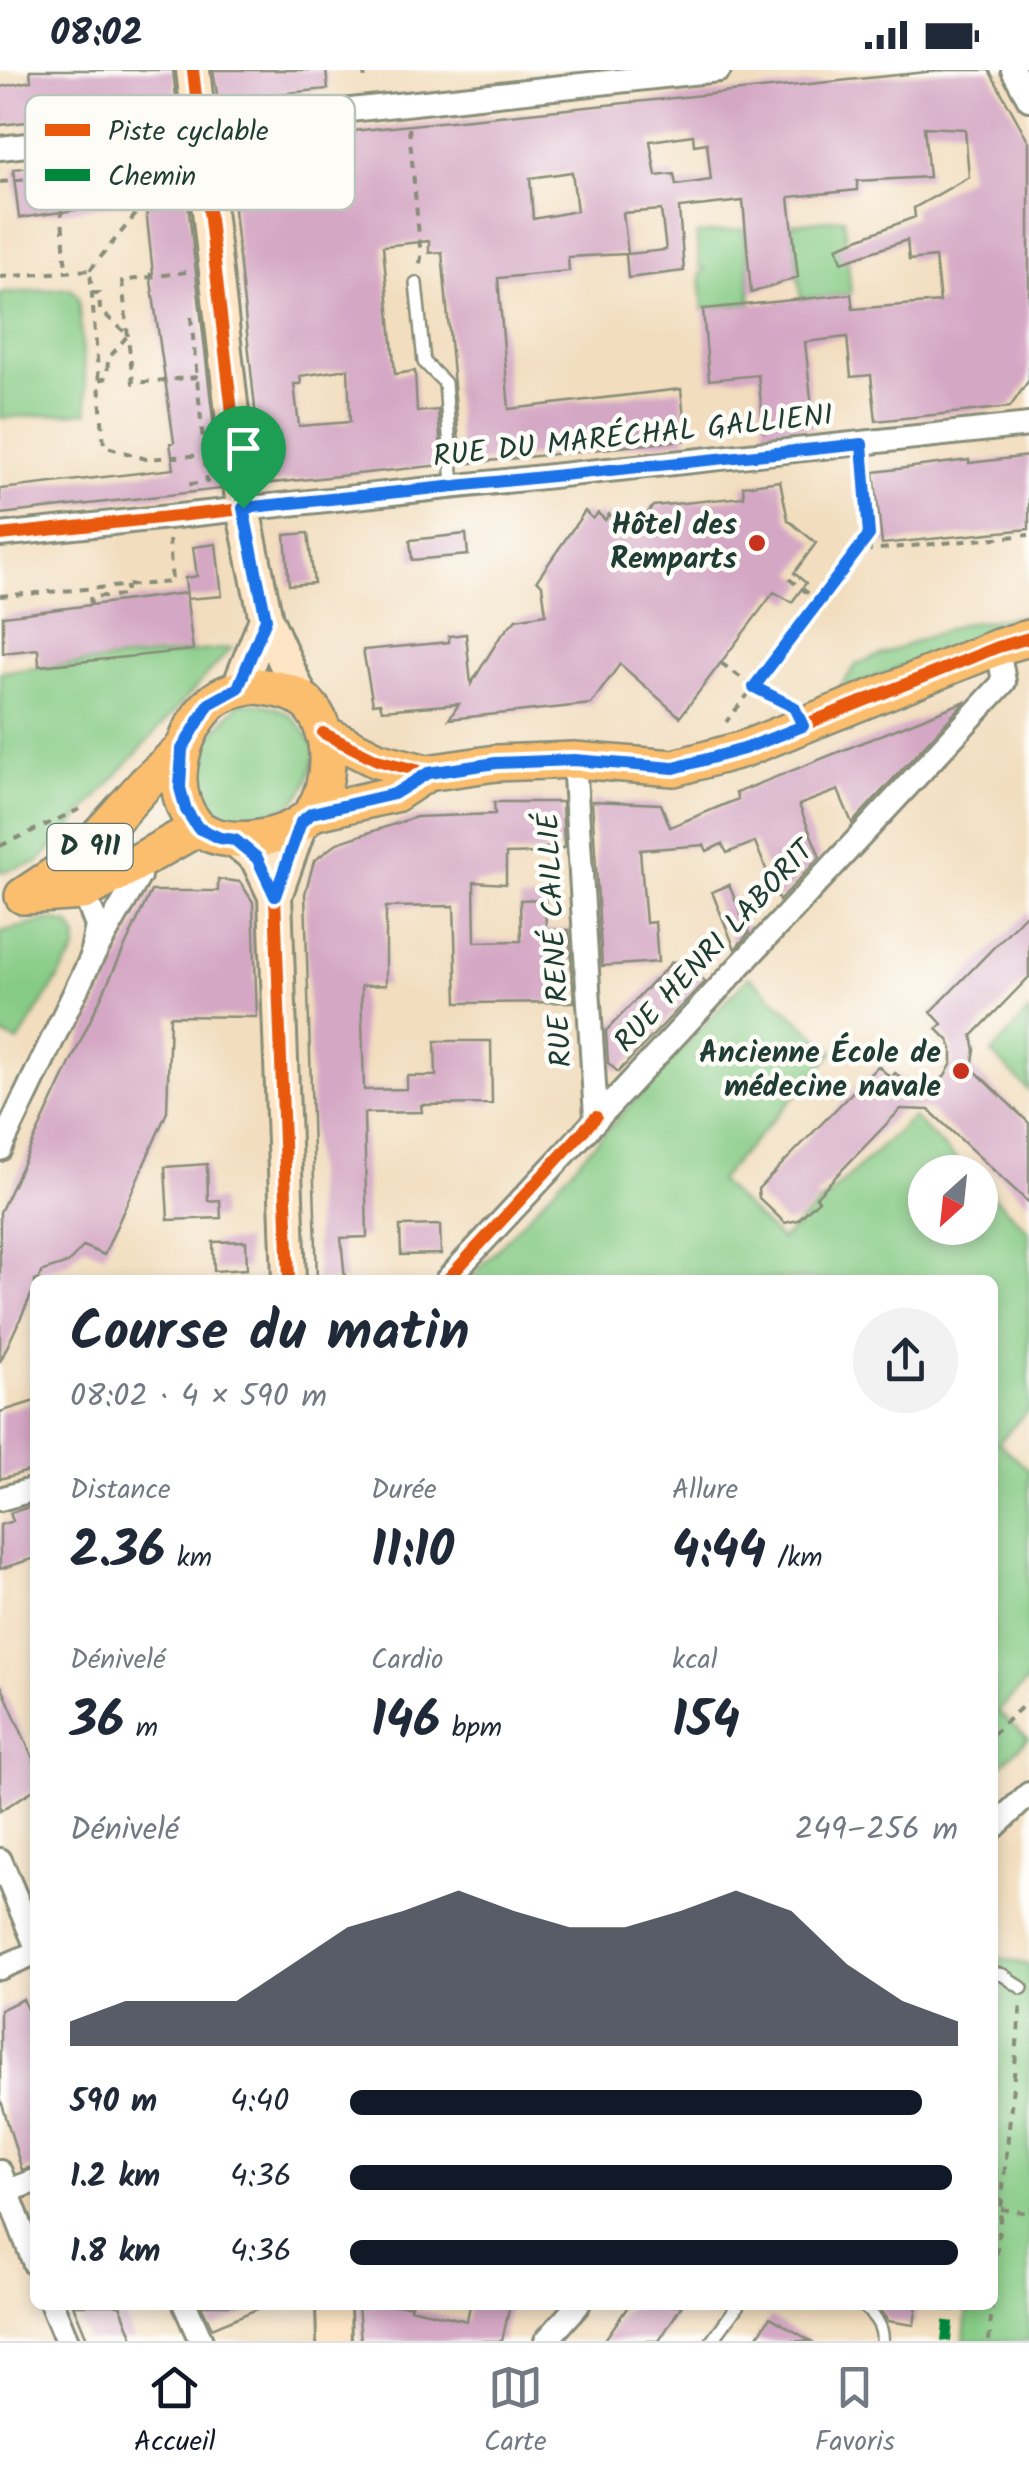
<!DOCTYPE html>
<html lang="fr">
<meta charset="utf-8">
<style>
body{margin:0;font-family:Kalam,sans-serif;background:#f2f2f3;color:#1f2937;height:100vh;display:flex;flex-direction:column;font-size:38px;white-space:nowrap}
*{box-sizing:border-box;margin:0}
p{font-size:32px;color:#747a83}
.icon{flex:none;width:55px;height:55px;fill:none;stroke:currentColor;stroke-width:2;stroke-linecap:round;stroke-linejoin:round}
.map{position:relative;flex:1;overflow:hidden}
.sheet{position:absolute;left:30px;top:1205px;width:968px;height:1035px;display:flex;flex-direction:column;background:#fff;border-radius:15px;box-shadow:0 5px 15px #0003}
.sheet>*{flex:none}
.needle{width:65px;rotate:207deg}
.buttons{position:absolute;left:908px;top:1085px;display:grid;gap:20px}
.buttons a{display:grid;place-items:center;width:90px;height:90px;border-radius:50%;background:#fff;box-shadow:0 5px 15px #0003;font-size:50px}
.pin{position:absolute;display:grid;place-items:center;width:85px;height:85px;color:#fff;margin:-102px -42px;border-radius:50% 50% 50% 0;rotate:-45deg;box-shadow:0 0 10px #0007}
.pin .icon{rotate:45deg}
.round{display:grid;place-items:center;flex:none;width:105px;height:105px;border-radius:52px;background:#f2f2f3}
.head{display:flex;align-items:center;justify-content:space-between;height:170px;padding:0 40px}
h1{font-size:55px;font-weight:800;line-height:75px}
.figures{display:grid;grid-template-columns:repeat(3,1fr);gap:15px;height:170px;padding:10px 40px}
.figures div{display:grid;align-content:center}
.figures b{font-size:50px;font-weight:800}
.figures small{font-size:28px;font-weight:400}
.figures p{font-size:28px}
.chart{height:280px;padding:20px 40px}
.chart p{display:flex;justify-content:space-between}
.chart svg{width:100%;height:180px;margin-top:10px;fill:#111827;opacity:.7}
ul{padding:0 40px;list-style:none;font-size:32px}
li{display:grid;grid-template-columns:160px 120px 1fr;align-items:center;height:75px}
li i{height:25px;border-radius:12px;background:#111827}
.status{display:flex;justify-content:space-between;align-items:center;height:70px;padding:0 50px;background:#fff;direction:ltr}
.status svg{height:28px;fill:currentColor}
.tab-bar{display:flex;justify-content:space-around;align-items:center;height:140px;border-top:2px solid #e0e1e3;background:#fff;font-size:28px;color:#747a83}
.tab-bar a{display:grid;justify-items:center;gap:5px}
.tab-bar .on{color:#111827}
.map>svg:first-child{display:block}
.green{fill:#86cb85;stroke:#52845c;stroke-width:2.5}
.building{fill:#d4a7c4;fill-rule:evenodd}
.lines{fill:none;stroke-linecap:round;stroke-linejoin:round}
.lane-casing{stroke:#888d79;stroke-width:16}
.street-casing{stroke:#888d79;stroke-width:28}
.secondary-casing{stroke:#888d79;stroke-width:38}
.primary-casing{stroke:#888d79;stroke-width:40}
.path{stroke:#888d79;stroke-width:4;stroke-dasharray:8 8;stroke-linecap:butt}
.lane{stroke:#fff;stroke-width:11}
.street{stroke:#fff;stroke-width:22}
.secondary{stroke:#fde5c5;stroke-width:32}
.primary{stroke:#fbbe6e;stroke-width:35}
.quiet{stroke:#00873e;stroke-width:10;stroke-dasharray:20 10;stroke-linecap:butt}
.cycleway-casing{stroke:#fdfcf7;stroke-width:19}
.cycleway{stroke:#e8590c;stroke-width:12}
.route-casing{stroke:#fff;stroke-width:20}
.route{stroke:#1a73e8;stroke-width:12}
.poi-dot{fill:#c8321e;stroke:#fdfcf7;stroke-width:4}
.labels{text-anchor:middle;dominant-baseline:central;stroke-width:9;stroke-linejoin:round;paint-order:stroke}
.shield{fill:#fdfcf7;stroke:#62766e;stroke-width:2.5}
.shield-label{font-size:28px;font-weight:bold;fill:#1f3d34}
.street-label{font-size:30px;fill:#1f3d34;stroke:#fdfcf7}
.poi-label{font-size:30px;font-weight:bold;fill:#1f3d34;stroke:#fdfcf7;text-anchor:end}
.key{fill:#fdfcf7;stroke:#bac3bc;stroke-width:2.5}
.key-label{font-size:28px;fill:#1f3d34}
</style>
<div class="status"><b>08:02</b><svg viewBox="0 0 49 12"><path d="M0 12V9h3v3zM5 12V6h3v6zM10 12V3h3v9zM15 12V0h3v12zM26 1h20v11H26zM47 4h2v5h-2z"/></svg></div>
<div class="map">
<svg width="1029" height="2271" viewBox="0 0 1029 2271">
<rect width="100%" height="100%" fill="#fdfcf7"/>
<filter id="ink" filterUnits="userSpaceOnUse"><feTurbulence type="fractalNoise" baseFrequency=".01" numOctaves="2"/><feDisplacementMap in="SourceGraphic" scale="20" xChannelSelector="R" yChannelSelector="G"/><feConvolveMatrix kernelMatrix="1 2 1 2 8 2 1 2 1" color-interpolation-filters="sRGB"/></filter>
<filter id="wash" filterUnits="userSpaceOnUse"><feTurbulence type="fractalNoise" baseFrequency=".0048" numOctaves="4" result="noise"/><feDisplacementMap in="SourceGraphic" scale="40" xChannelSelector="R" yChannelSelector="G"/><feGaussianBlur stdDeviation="2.25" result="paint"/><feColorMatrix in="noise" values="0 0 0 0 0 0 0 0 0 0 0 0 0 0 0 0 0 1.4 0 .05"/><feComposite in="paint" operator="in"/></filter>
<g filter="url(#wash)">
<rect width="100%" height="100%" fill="#f2ddbe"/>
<path class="green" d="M844,148L851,224L801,229L792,154Z
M745,159L751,233L703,239L700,203L705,202V198H700L696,164Z
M70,218L78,227L88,342L0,348V224Z
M1027,546L835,624L857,594L961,554Z
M231,578L39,792L0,802V602Z
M240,633C283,633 295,644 316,680C311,700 308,723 289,735C283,739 242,749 235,748C220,747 197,729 196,714C192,681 221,655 240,633Z
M51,850L69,854L77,868L76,880L18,972L0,964V862Z
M749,906L834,982L718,1111L781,1170L913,1047L969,1102H925V1158H980V1113L1029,1161V1339L998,1373L1029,1400V1609L998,1642L1028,1668L993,1703L992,1210H469Z
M1029,941V1021L992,983Z
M995,1887L1029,1895V2271H964L967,2235H992Z"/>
<g id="blocks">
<path class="building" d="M30,0H173L177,35L0,55V17L31,11Z
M213,0H326L328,19L218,30Z
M946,0H989L1029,72V310L1010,337L876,351L871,305L851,307L847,267L805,272L814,357L764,362L758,305L709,310L703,239L851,224L853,239L940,232L935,187L909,190L907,170L842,192L837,177L915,147L914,138L969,107L965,59L924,57L929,107L857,111V120L789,127L798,207L751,223L743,131L679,138L684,201L628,208L626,184L568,187L569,201L498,208L509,339L681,319L686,370L461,394L442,182L429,183V171L383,176L395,304L415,301L417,342L438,340L442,395L263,414L227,74ZM693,65L694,75L707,73L711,110L676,115L674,104L656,106L650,71ZM572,102L577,141L533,149L530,108ZM661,140L666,180L628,184L623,143ZM348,299L350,352L299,356L294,314H301L300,306Z
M182,82L221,419L0,444V419L174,399L170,373L174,372L150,204H153L145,130L19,148L13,99Z
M1029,386V459L882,474L874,402L969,390V393Z
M780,411L788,450L816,473L794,503L806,513L792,532L774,522L680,647L620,594L591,634L449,649L459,634L382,640L380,633L373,634L363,580L449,572V566L466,564L471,614L500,567L516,549L546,544L542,515L537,510L585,441L593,449L598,443L605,450L609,444L633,463L653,436L744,427L743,416Z
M308,463L314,513L289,515L285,465Z
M466,464L468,485L412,490L410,470Z
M216,474L222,526L187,529L185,508L197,506L193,477Z
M186,523L193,580L39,596L38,579L3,583V546Z
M966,631L852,753L838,720L799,735L820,787L779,831L755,772L727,783L722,774L707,781L704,775L640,780L646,853L655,852L658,892L602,896L592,731L661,734L670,757L738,729L736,723Z
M494,732H562L564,778H545L546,783L506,784V814L474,812L475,872L521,871L520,830L545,829L546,860H569L574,932L457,933L454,836L386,837V915L361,916L364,1020L407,1019V1006H436L435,971H491L492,1034L421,1035L422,1042L364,1043L367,1167L341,1168L345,1210H317L305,824L314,791L337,773L416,747L495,744Z
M218,809L240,812L253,832L257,947L170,946L167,1042L104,1185L84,1176L68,1193L43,1201L38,1210H35V1217L0,1292V1142L3,1136L151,821H218Z
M729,815L749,863L735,879L712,822Z
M1029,841V907L972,966L975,980L972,998L1029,1053V1133L929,1040L901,1039L816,1127L819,1130L798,1150L785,1153L759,1128L758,1119L878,996L891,1008L895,1003L916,1018H930L945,1006L952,993V979L949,971L937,959L942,954L931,942Z
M682,891L705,911L618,1002L608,993L606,961L672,892Z
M207,1094L208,1131L220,1130L221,1148L168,1150L165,1097Z
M440,1155L441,1184L401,1185L400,1156Z
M246,1171L247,1199L214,1201L213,1172Z
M35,1331V1399L0,1409V1342Z
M35,1435V1488L0,1499V1455L13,1451L10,1443Z
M0,1613L35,1693V1719L0,1741Z
M23,1929L35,1959V2096L22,2100L0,2027V1940Z
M73,2235H120L134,2271H88Z
M201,2235H267L212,2258Z
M358,2235H411L410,2238L467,2251L470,2235H510L502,2271H361Z
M629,2235H682L659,2271H604Z
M876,2235H917L914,2255L888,2251Z
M770,2247L811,2271H755Z"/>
</g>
</g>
<g filter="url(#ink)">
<use href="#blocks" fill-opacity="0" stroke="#888d79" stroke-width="2.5"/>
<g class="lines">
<g class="lane-casing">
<path id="lane" d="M416,213L424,292L445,313L453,415
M992,1903L1003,1905L1022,1918
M862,2235C873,2244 884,2256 882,2271
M712,2271L738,2235"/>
</g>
<g class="street-casing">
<path id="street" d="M1013,0L1029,29
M0,78L719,0
M0,465L1029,355
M574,690L596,1047
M88,811L84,822L97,856L92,881
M0,1079L91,889L139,806L137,794
M447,1210L1004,612L998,577
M0,1429L35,1419
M992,1759L1029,1724
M0,1790L35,1873
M0,1898L35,1883
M0,2102L35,2194
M5,2122L35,2111
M52,2235L67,2271
M185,2235L201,2271
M546,2271L578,2235"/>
</g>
<g class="secondary-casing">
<path id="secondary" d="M193,0L243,439L266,549L301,628
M238,619L266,549
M235,770L257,788L275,826
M289,1210L275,826L301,752
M333,2235L334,2271"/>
</g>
<g class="primary-casing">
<path id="primary" d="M257,616C271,618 289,620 301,628C334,652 333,711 313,741C294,770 218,781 195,754C166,720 180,665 209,635C222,622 240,618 257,616Z
M323,663L377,690L427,703L496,693L574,690L674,698L744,679L998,577L1029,568
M312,743L395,724L427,703
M23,826L77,790L145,714L182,679
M25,826L84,822L198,758"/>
</g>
<path class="path" d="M364,0L365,15
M409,58L421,188L419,198
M139,98L141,138
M59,106L66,201
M0,112L164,95L174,99L175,103
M90,200L141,138L179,132
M186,202L122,211L133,313L197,307
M0,207L90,200L104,376L146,389L205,385
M92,223H99L100,240L128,265L108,289L107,308L99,310
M191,247L207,412L191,414L192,422
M864,394L870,480L1029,465
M868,454H880
M789,509L817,530
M0,526L172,512L169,470
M91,535L90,527L126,525V516
M721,593L754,617L726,652
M782,631L754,617L868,466
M0,776L82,738
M992,1665L1029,1630
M1001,2139L1029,2143
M992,2232L1021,1933
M989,2271L992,2235"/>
<use href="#lane" class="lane"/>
<use href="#street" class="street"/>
<use href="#secondary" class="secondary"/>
<use href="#primary" class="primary"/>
<path class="quiet" d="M946,2271L950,2235"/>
<g class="cycleway-casing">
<path id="cycleway" d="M0,465L243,439L193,0
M323,663L377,690L427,703L496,693L574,690L674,698L744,679L998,577L1029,568
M289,1210L275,826L301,752
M447,1210L596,1047"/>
</g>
<use href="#cycleway" class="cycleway"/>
</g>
</g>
<g class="lines" filter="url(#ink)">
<g class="route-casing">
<path id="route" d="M862,374L869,465L754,617L794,637L803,656L744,679L674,698L574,690L496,693L428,703L394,724L312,743L301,752L275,826L257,788L235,770L220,768L198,758L186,740L180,718L182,679L209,634L238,618L266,549L243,438Z"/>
</g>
<use href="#route" class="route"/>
</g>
<g class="poi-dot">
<circle cx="757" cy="473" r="10"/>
<circle cx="961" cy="1001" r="10"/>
</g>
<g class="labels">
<rect class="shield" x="47.5" y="754" width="85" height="46" rx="8"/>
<g class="shield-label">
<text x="90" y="777">D 911</text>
</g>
<g class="street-label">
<text transform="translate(633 367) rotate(-6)">RUE DU MARÉCHAL GALLIENI</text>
<text transform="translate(556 870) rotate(-93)">RUE RENÉ CAILLIÉ</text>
<text transform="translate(715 877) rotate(-47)">RUE HENRI LABORIT</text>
</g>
<g class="poi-label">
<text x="737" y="456">Hôtel des<tspan x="737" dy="34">Remparts</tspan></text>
<text x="941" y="984">Ancienne École de<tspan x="941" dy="34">médecine navale</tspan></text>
</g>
</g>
<rect x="25" y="25" width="330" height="115" rx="15" class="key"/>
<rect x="45" y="54" width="45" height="12" fill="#e8590c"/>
<rect x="45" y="99" width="45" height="12" fill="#00873e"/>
<g class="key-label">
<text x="108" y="70">Piste cyclable</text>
<text x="108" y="115">Chemin</text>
</g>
</svg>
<div class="buttons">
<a><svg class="needle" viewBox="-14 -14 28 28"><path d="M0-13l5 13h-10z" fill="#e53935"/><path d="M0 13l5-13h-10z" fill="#747a83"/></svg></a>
</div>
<div class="pin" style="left:243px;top:438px;background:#1e9e55"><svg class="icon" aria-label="arrive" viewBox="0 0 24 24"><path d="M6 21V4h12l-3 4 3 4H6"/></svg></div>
<section class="sheet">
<div class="head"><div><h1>Course du matin</h1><p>08:02 · 4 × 590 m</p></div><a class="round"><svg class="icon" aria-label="share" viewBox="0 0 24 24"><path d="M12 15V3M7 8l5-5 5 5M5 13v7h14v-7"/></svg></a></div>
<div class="figures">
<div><p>Distance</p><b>2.36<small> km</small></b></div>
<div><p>Durée</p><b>11:10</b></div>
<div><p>Allure</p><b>4:44<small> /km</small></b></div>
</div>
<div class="figures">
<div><p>Dénivelé</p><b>36<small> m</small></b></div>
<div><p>Cardio</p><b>146<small> bpm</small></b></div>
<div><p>kcal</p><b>154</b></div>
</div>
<div class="chart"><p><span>Dénivelé</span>249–256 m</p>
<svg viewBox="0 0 160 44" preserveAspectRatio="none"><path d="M0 44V38L10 33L20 33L30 33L40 24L50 15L60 11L70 6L80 11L90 15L100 15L110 11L120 6L130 11L140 24L150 33L160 38V44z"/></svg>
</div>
<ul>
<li><b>590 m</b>4:40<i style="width:94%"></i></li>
<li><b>1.2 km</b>4:36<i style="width:99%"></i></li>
<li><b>1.8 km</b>4:36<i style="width:100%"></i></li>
</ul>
</section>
</div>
<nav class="tab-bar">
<a class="on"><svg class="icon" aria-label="home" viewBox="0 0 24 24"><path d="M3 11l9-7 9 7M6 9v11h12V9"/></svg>Accueil</a>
<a><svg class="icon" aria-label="map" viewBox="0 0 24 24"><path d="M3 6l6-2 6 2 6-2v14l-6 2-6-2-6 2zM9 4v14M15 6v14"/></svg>Carte</a>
<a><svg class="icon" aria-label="saved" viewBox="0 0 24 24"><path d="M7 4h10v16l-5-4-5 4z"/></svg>Favoris</a>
</nav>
